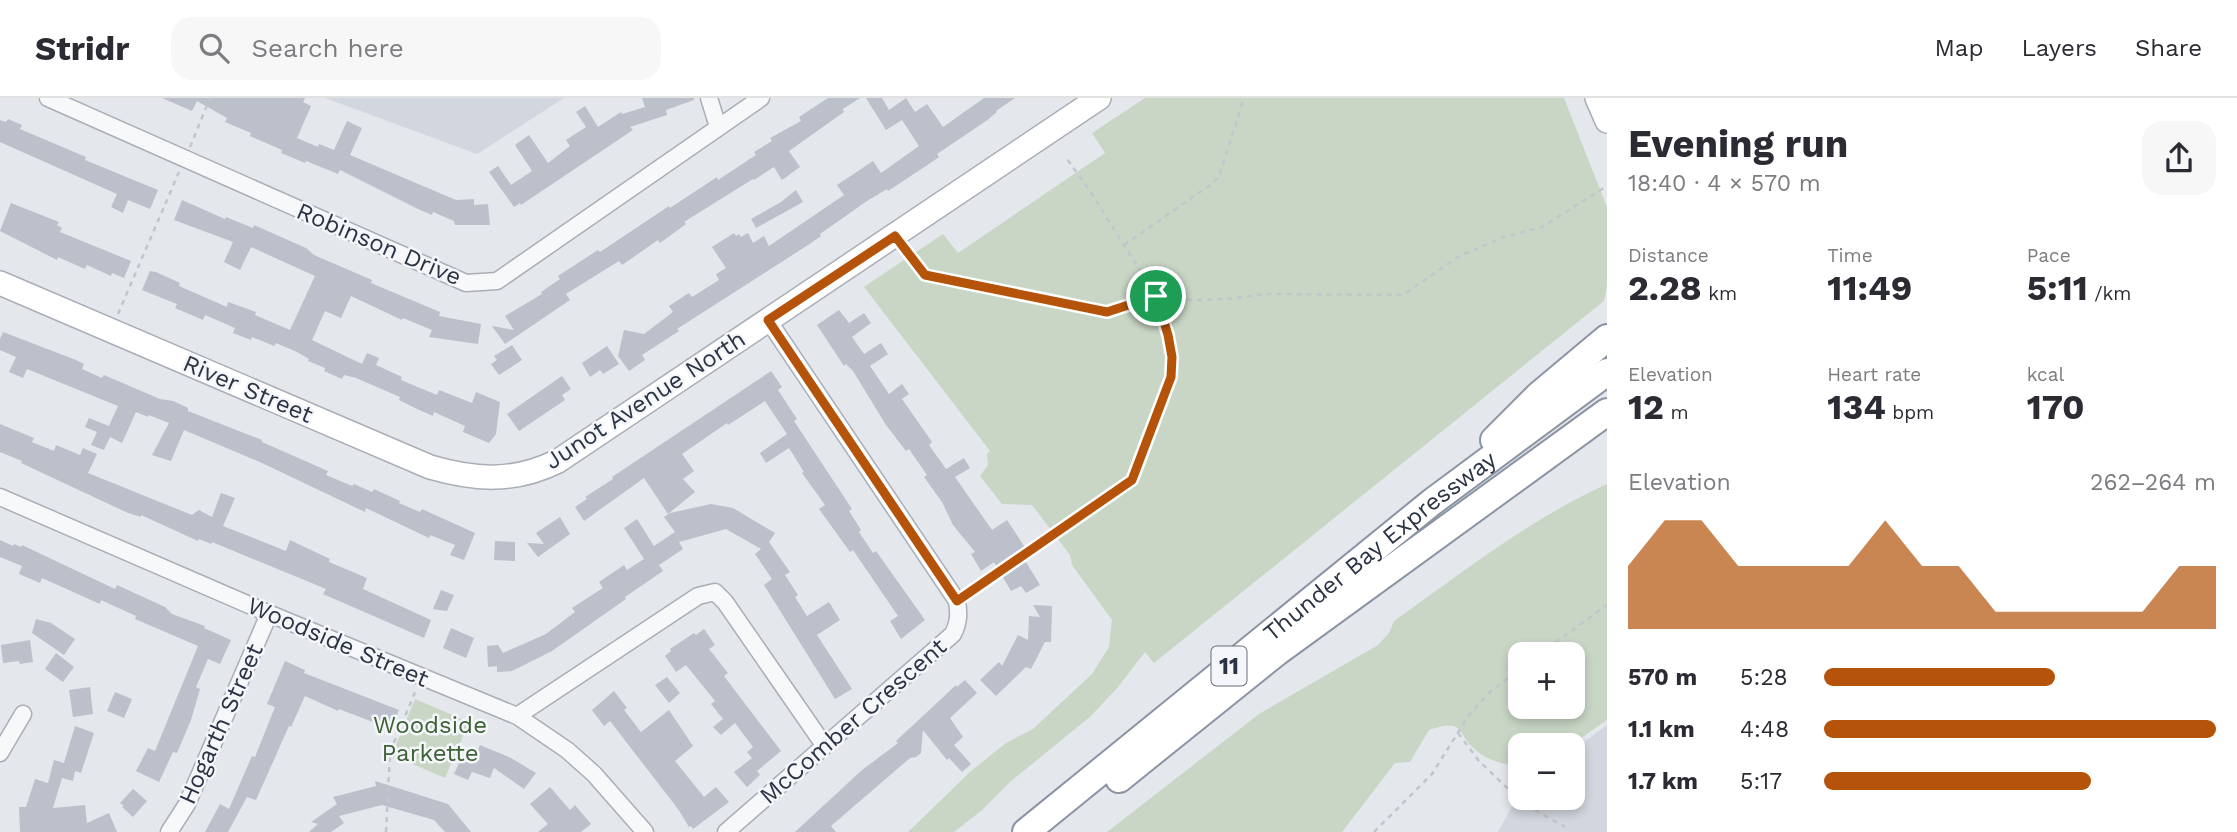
<!DOCTYPE html>
<meta charset="utf-8">
<style>
body{margin:0;font-family:"Work Sans",sans-serif;background:#f7f7f7;color:#2b2b33;height:100vh;display:flex;flex-direction:column;font-size:26px;white-space:nowrap}
*{box-sizing:border-box;margin:0}
p{font-size:23px;color:#7c7c81}
.icon{flex:none;width:38px;height:38px;fill:none;stroke:currentColor;stroke-width:2;stroke-linecap:round;stroke-linejoin:round}
.map{position:relative;flex:1;overflow:hidden}
.panel{display:flex;flex-direction:column;background:#fff;width:630px}
.panel>*{flex:none}
.buttons{position:absolute;left:1508px;top:544px;display:grid;gap:14px}
.buttons a{display:grid;place-items:center;width:77px;height:77px;border-radius:14px;background:#fff;box-shadow:0 4px 10px #0003;font-size:35px}
.pin{position:absolute;display:grid;place-items:center;width:60px;height:60px;color:#fff;margin:-30px;border:4px solid #fff;border-radius:50%;box-shadow:0 2px 7px #0007}
.round{display:grid;place-items:center;flex:none;width:74px;height:74px;border-radius:21px;background:#f7f7f7}
.head{display:flex;align-items:center;justify-content:space-between;height:119px;padding:0 21px}
h1{font-size:38px;font-weight:700;line-height:52px}
.figures{display:grid;grid-template-columns:repeat(3,1fr);gap:10px;height:119px;padding:7px 21px}
.figures div{display:grid;align-content:center}
.figures b{font-size:35px;font-weight:700}
.figures small{font-size:19px;font-weight:400}
.figures p{font-size:19px}
.chart{height:196px;padding:14px 21px}
.chart p{display:flex;justify-content:space-between}
.chart svg{width:100%;height:126px;margin-top:7px;fill:#b45309;opacity:.7}
ul{padding:0 21px;list-style:none;font-size:23px}
li{display:grid;grid-template-columns:112px 84px 1fr;align-items:center;height:52px}
li i{height:18px;border-radius:9px;background:#b45309}
header{display:flex;align-items:center;gap:42px;box-sizing:border-box;height:98px;padding:0 35px;background:#fff;border-bottom:2px solid #e1e1e2}
header strong{font-size:33px}
nav{display:flex;gap:38px;margin-inline-start:auto;font-size:24px}
.search{width:490px;height:63px;background:#f7f7f7;display:flex;align-items:center;gap:18px;box-sizing:border-box;padding:0 24px;border-radius:21px;color:#7c7c81;font-size:26px}
main{display:flex;flex:1;min-height:0}
.map>svg:first-child{display:block}
.built{fill:#d2d6de}
.green{fill:#c9d6c5;fill-rule:evenodd}
.building{fill:#bbc0ca}
.lines{fill:none;stroke-linecap:round;stroke-linejoin:round}
.minor-casing{stroke:#a9aeb7;stroke-width:19}
.secondary-casing{stroke:#a9aeb7;stroke-width:26}
.trunk-casing{stroke:#8b94a3;stroke-width:30}
.path{stroke:#c2c5cb;stroke-width:2.5;stroke-dasharray:5 5;stroke-linecap:butt}
.minor{stroke:#f7f8fa;stroke-width:16}
.secondary{stroke:#fff;stroke-width:23}
.trunk{stroke:#fff;stroke-width:26}
.route-casing{stroke:#fff;stroke-width:14}
.route{stroke:#b45309;stroke-width:9}
.labels{text-anchor:middle;dominant-baseline:central;stroke-width:5;stroke-linejoin:round;paint-order:stroke}
.shield{fill:#f4f6f9;stroke:#676e7b;stroke-width:2}
.shield-label{font-size:23px;font-weight:bold;fill:#2b3445}
.street-label{font-size:24px;fill:#2b3445;stroke:#f4f6f9}
.park-label{font-size:24px;fill:#3f6138;stroke:#f4f6f9}
</style>
<header>
<strong>Stridr</strong>
<div class="search"><svg class="icon" aria-label="search" viewBox="0 0 24 24"><circle cx="10" cy="10" r="6"/><path d="M15 15l6 6"/></svg>Search here</div>
<nav><a>Map</a><a>Layers</a><a>Share</a></nav>
</header>
<main>
<div class="map">
<svg width="1607" height="734" viewBox="0 0 1607 734">
<rect width="100%" height="100%" fill="#e4e7ec"/>
<path class="built" d="M325,0H564L477,56Z
M1607,627V734H1498L1521,692V700H1573V652Z"/>
<path class="green" d="M1145,0H1564L1607,109V188L1604,203L1154,565L1145,554L1118,589L1091,618L1010,684L981,713L954,734H908L970,674L1006,645L1033,631L1092,576L1109,549L1112,522L1072,467L1070,457L1032,407L1002,406L980,378L988,367L987,356L990,353L864,189L943,136L958,155L1105,55L1092,35Z
M1607,386V622L1571,647L1521,648V669C1507,667 1489,663 1478,654C1455,637 1467,619 1429,632L1410,664L1395,665L1342,734H1107L1259,616L1378,547L1389,535L1394,523C1463,474 1530,421 1607,386ZM1521,556H1573V609H1521Z
M415,601L469,624L445,680L392,657Z"/>
<path class="building" d="M162,0H305L303,4L311,8L297,40L318,49L319,46L334,52L347,23L362,30L350,57L456,102L474,101V107L488,106L490,127H455L454,123L433,114L432,117L418,111L340,72L338,76L306,63L305,65L281,55L282,52L250,38L251,35L225,24L227,20L197,3L192,13Z
M642,0H694V2L666,12L667,17L630,29L633,32L521,107L520,105L514,109L489,74L498,68L511,87L532,73L515,47L529,37L548,65L570,48L566,42L586,29L576,14L585,8L598,29L621,14L622,16L645,9Z
M828,0H860L843,11L844,14L789,53L800,69L782,82L774,69L754,82L753,81L684,124L686,126L660,145L658,142L622,167L619,163L566,196L570,202L505,246L492,228L514,232L505,218L542,196L541,194L560,181L558,178L598,152L600,154L669,108L670,110L717,79L718,82L756,57L754,54L772,43L770,40L801,23L799,19Z
M866,0H882L889,12L906,0L915,14L927,6L943,29L984,0H1015L996,13L997,14L986,23L937,56L939,59L929,66L888,93L887,91L867,103L820,136L821,138L808,147L677,231L679,233L642,257L645,262L629,273L618,258L624,232L644,236L673,214L669,208L689,195L692,199L719,182L716,176L726,170L712,149L734,135L736,138L739,136L741,139L748,135L753,145L764,138L769,148L844,97L837,87L873,63L881,75L919,48L902,22L886,32Z
M8,21L22,27L20,31L86,59L85,62L158,92L150,111L128,102L123,115L111,109L117,96L0,44V22L6,24Z
M796,92L803,104L756,130L751,121L781,104Z
M182,102L225,121L226,119L253,130L254,127L306,150L314,157L372,182L371,185L440,214L439,218L481,226L478,246L429,239L432,232L403,220L402,222L351,198L341,220L325,213L312,242L362,266L367,255L379,260L376,267L402,279L401,282L437,297L439,292L472,305L476,294L500,304L496,336L489,345L463,334L465,328L434,314L433,318L417,311L399,302L400,299L356,280L344,277L342,281L324,273L325,270L308,263L309,261L297,254L276,245L274,248L252,239L251,242L233,235L235,230L205,217L203,222L175,210L177,206L142,192L150,173L156,174L180,185L179,188L227,209L228,204L248,211L256,214L255,217L290,232L315,178L251,149L240,172L224,164L233,144L174,122Z
M11,105L59,124L57,127L62,130L60,134L131,163L124,180L112,175L111,178L87,167L85,171L58,159L57,162L0,133Z
M839,212L849,225L864,215L871,225L852,239L864,256L881,245L888,256L870,268L889,296L902,286L909,296L902,301L932,344L929,347L946,371L964,360L970,370L955,379L992,432L1007,422L1026,451L1020,454L1040,487L1026,495L1021,488L1011,493L994,464L981,473L971,456L975,454L953,427L942,404L924,379L927,377L909,351L906,353L886,327L853,273L846,266L844,268L817,227Z
M3,234L76,262L84,266L82,271L102,280L104,277L160,301L173,303L188,310V313L262,342V344L328,373L326,377L352,388L354,386L372,394L374,391L400,403L399,405L420,414L422,411L475,435L464,462L450,457L455,447L430,437L429,440L366,410L365,414L262,365L184,332L171,363L152,357L169,325L149,317L148,319L136,314L122,345L110,339L104,352L91,347L97,334L85,329L89,320L109,328L118,308L27,271L23,280L9,274L16,259L0,252V241Z
M512,247L522,262L499,277L491,266L497,262L494,258Z
M607,248L619,266L603,276L600,272L590,279L582,265Z
M771,273L782,289L778,292L797,321L794,323L852,411L849,413L861,432L859,434L873,455L876,453L925,522L901,541L890,523L898,518L853,452L850,454L819,411L825,407L802,375L804,374L789,350L766,365L760,355L787,336L765,303L728,327L727,325L682,356L694,373L683,381L695,394L668,416L644,380L584,423L575,409L587,401L585,399L613,381L612,379Z
M562,278L571,291L562,297L565,302L519,333L507,316Z
M0,326L34,340L32,344L54,353L56,347L80,357L83,350L97,356L88,375L192,417L199,412L212,419L221,395L235,400L223,428L286,453L290,442L330,461L329,464L367,480L363,491L431,522L424,540L323,496L326,491L212,444L211,446L199,441L198,443L141,417V419L128,415L21,365L22,363L0,354Z
M711,406L733,410L775,435L769,444L790,474L785,477L798,497L795,499L807,518L829,504L840,522L817,537L852,591L835,601L764,487L772,481L755,456L761,451L726,431L679,444L683,451L659,467L663,473L625,499L626,501L552,553L512,573L497,574V568L488,569L487,548L498,547L503,555L546,536L575,514L572,510L603,490L599,484L624,467L627,472L644,461L624,430L637,421L654,448L675,434L664,419L670,415Z
M560,419L570,436L538,459L527,445L544,446L536,435Z
M0,442L13,448L14,446L21,449L22,447L115,491L117,487L165,509L172,516L205,528L204,530L231,542L220,566L208,561L196,589L200,591L191,622L177,655L173,654L159,684L136,673L148,650L155,653L198,548L135,521L136,518L101,502L100,506L42,480L40,485L19,476L22,468L0,459Z
M495,443L515,444V463L494,462Z
M441,492L454,497L447,513L433,511Z
M1033,507L1052,508L1051,544H1045L1031,571L1026,569L996,598L980,582L999,564L1002,568L1018,537L1028,542L1029,518L1040,519Z
M36,521L51,525L75,541L64,557L32,535Z
M451,530L474,540L466,560L443,550Z
M704,531L715,547L709,551L728,575L724,578L781,653L757,673L760,677L747,689L734,674L752,660L747,654L753,649L735,625L721,637L713,629L723,621L711,606L715,603L686,567L676,574L665,558L671,553L670,551L694,535L696,537Z
M30,542L33,564L20,566L19,563L3,565L1,547Z
M56,555L74,569L63,584L45,571Z
M285,563L305,572L304,575L399,612L391,631L339,611L338,613L305,598L291,629L289,628L256,702L247,699L228,734H205L220,706L229,711L252,658L255,659L275,609L267,606Z
M667,579L680,595L669,605L655,587Z
M965,582L977,595L950,620L963,639L954,647L971,666L962,674L949,660L947,662L923,632L921,655L916,659L910,660L831,728L836,734H795L862,672L898,645L896,643L956,587L957,589Z
M90,589L93,616L73,619L69,592Z
M614,593L627,610L624,612L641,634L669,612L693,648L675,663L704,699L716,689L729,704L693,731L691,728L689,729L678,711L610,623L604,628L592,612Z
M115,594L132,601L124,620L107,613Z
M75,628L94,635L81,675L75,673L73,683L62,680L53,710L85,707L87,725L109,715L117,734H20L19,709H26L35,681L48,685L54,662L64,665Z
M480,647L511,660L536,675L524,691L494,670L490,680L472,674L468,682L454,676L461,661L472,666Z
M375,683L448,706L471,734H445L434,722L382,707L339,718L344,725L331,734H309L318,726L311,724L337,706L333,699L376,688Z
M550,689L570,712L575,707L591,726L581,734H538L548,726L530,706Z
M133,691L147,703L133,719L122,709L124,708L120,705Z"/>
<g class="lines">
<g class="minor-casing">
<path id="minor" d="M48,0L466,185L497,183L761,0
M709,0L718,29
M0,399L263,513L517,618L567,652L594,676L645,734
M517,618L698,498L715,494L725,504L824,647
M0,655L23,616
M169,734L187,706L269,516
M726,734L953,536C959,524 959,516 957,503L768,222"/>
</g>
<g class="secondary-casing">
<path id="secondary" d="M1597,0L1607,23
M0,185L430,369C475,382 514,385 558,363L1099,0"/>
</g>
<g class="trunk-casing">
<g id="trunk">
<path d="M1494,342L1539,297L1607,240"/>
<path d="M1119,681L1277,554L1607,314"/>
<path id="s1" d="M1026,734L1432,404L1607,274"/>
</g>
</g>
<path class="path" d="M190,49L210,0
M1124,147L1213,85L1219,78L1244,0
M906,152L925,177L1107,214L1156,198L1193,202L1228,201L1267,196L1403,197L1458,159L1501,140L1542,129L1607,88
M118,216L179,74
M968,495L1132,382L1171,279L1172,259L1168,238L1156,198L1090,93L1067,61
M1539,556L1607,507
M1458,635L1479,663L1524,706L1565,729
M386,734L390,654L416,592
M1374,734L1432,676L1469,617L1490,594L1521,570"/>
<use href="#minor" class="minor"/>
<use href="#secondary" class="secondary"/>
<use href="#trunk" class="trunk"/>
</g>
<g class="lines">
<g class="route-casing">
<path id="route" d="M895,138L925,177L1107,214L1156,198L1168,237L1172,259L1171,279L1132,382L957,503L768,222Z"/>
</g>
<use href="#route" class="route"/>
</g>
<g class="labels">
<rect class="shield" x="1211.5" y="548.5" width="35" height="39" rx="5"/>
<g class="shield-label">
<text x="1229" y="568">11</text>
</g>
<g class="street-label">
<text transform="translate(379 146) rotate(23)">Robinson Drive</text>
<text transform="translate(248 291) rotate(23)">River Street</text>
<text transform="translate(645 302) rotate(-33)">Junot Avenue North</text>
<text stroke="none"><textPath href="#s1" startOffset="455">Thunder Bay Expressway</textPath></text>
<text transform="translate(338 544) rotate(23)">Woodside Street</text>
<text transform="translate(853 623) rotate(-41)">McComber Crescent</text>
<text transform="translate(221 626) rotate(-66)">Hogarth Street</text>
</g>
<g class="park-label">
<text x="430" y="627">Woodside<tspan x="430" dy="28">Parkette</tspan></text>
</g>
</g>
</svg>
<div class="buttons">
<a>+</a>
<a>−</a>
</div>
<div class="pin" style="left:1156px;top:198px;background:#1e9e55"><svg class="icon" aria-label="arrive" viewBox="0 0 24 24"><path d="M6 21V4h12l-3 4 3 4H6"/></svg></div>
</div>
<section class="panel">
<div class="head"><div><h1>Evening run</h1><p>18:40 · 4 × 570 m</p></div><a class="round"><svg class="icon" aria-label="share" viewBox="0 0 24 24"><path d="M12 15V3M7 8l5-5 5 5M5 13v7h14v-7"/></svg></a></div>
<div class="figures">
<div><p>Distance</p><b>2.28<small> km</small></b></div>
<div><p>Time</p><b>11:49</b></div>
<div><p>Pace</p><b>5:11<small> /km</small></b></div>
</div>
<div class="figures">
<div><p>Elevation</p><b>12<small> m</small></b></div>
<div><p>Heart rate</p><b>134<small> bpm</small></b></div>
<div><p>kcal</p><b>170</b></div>
</div>
<div class="chart"><p><span>Elevation</span>262–264 m</p>
<svg viewBox="0 0 160 44" preserveAspectRatio="none"><path d="M0 44V22L10 6L20 6L30 22L40 22L50 22L60 22L70 6L80 22L90 22L100 38L110 38L120 38L130 38L140 38L150 22L160 22V44z"/></svg>
</div>
<ul>
<li><b>570 m</b>5:28<i style="width:59%"></i></li>
<li><b>1.1 km</b>4:48<i style="width:100%"></i></li>
<li><b>1.7 km</b>5:17<i style="width:68%"></i></li>
</ul>
</section>
</main>
